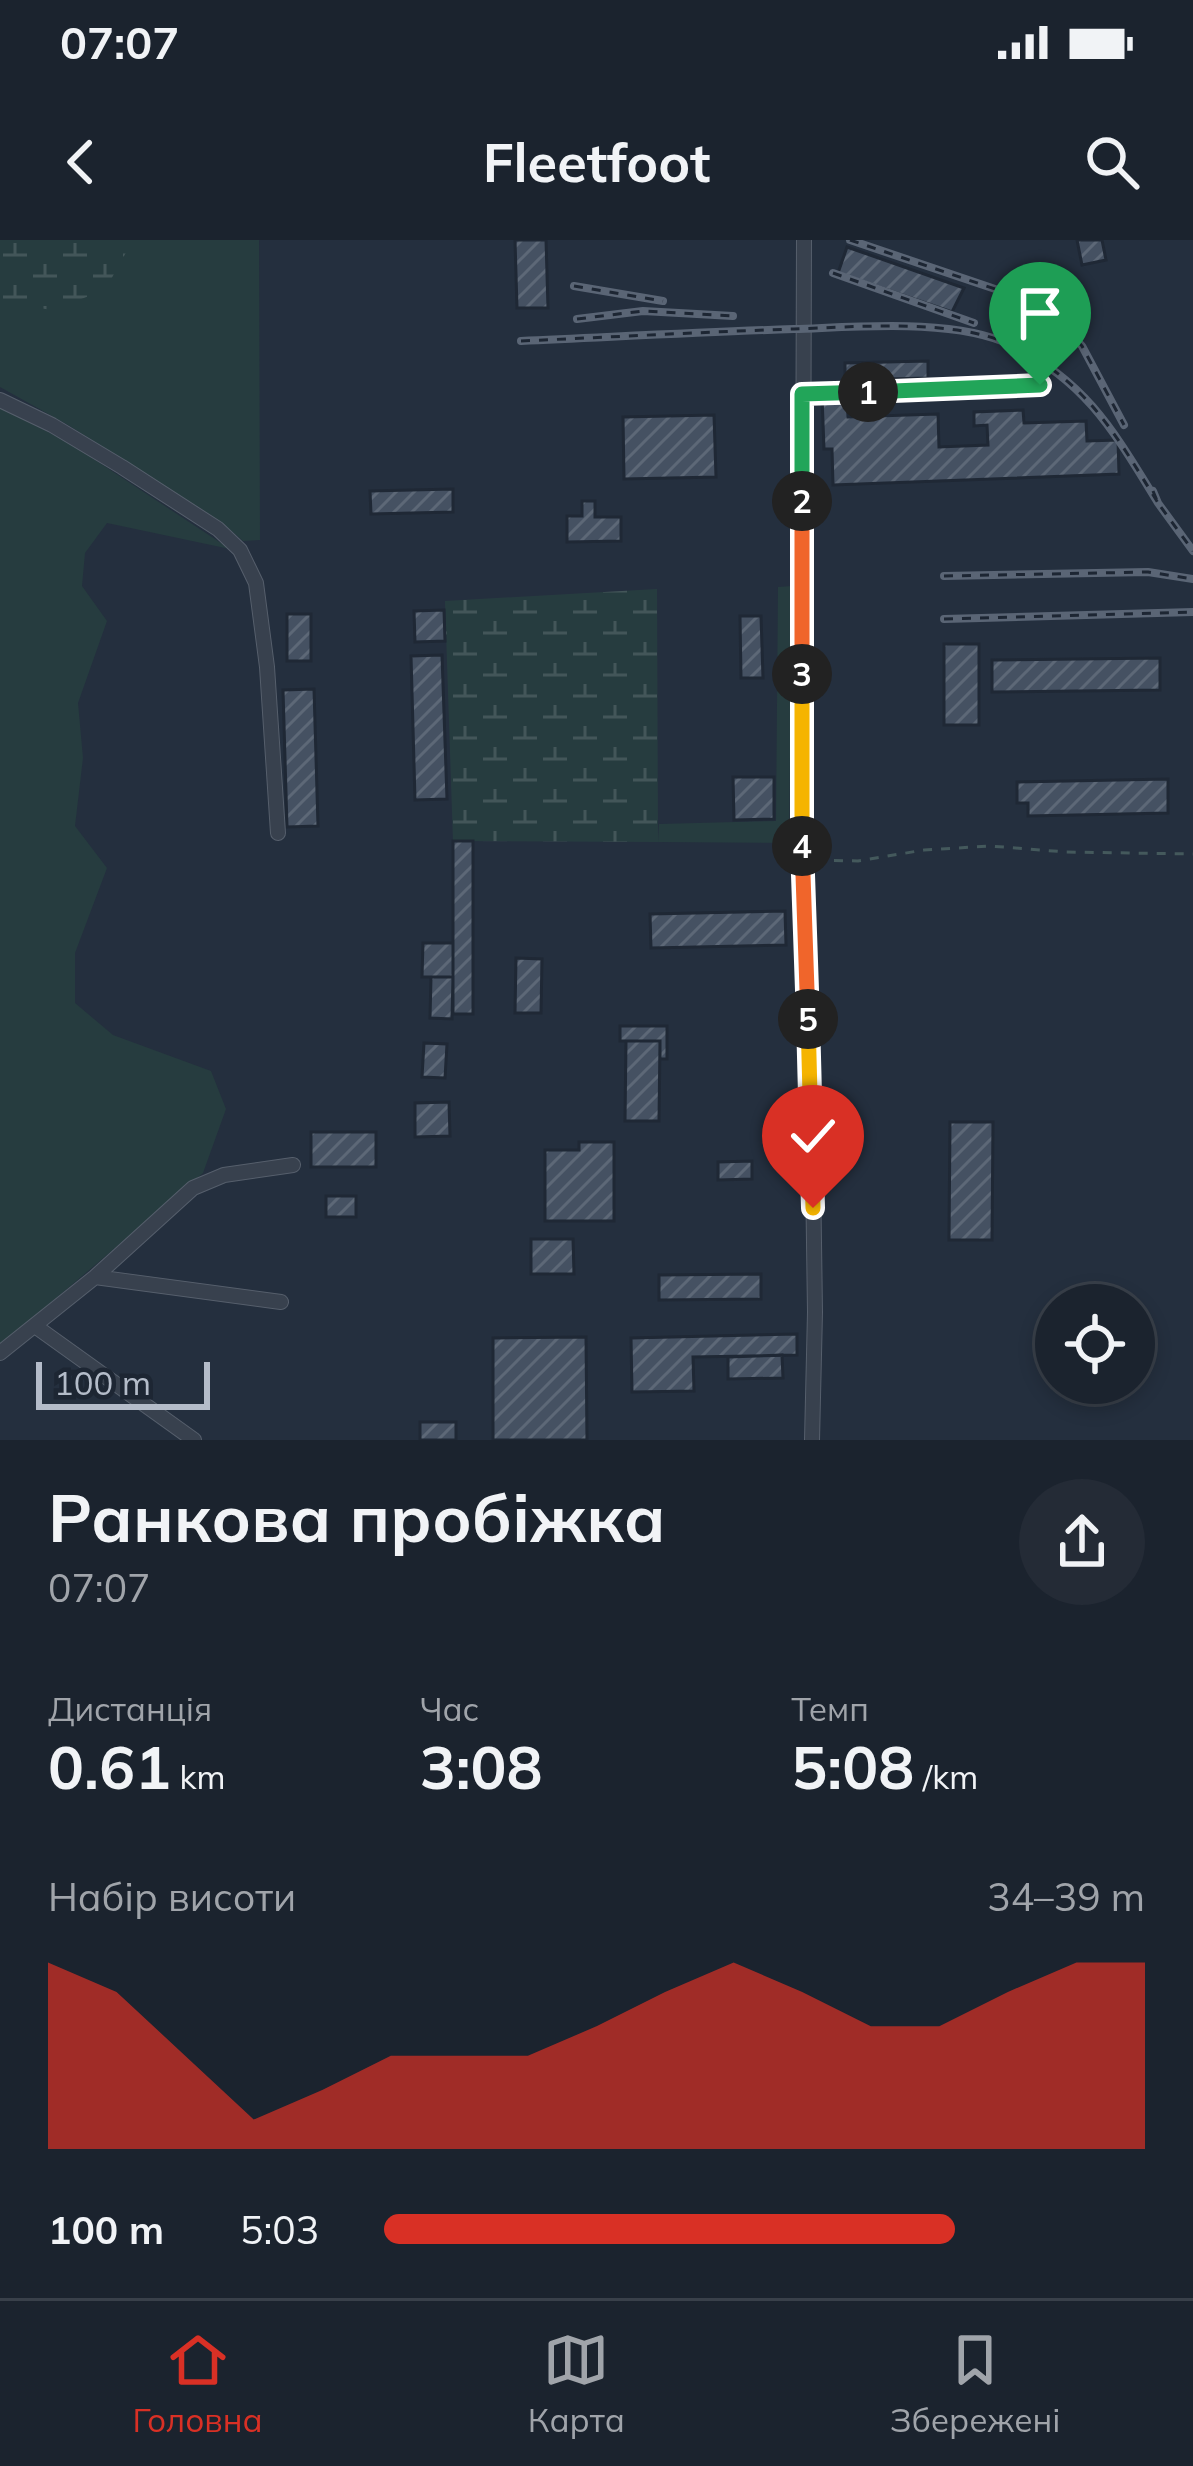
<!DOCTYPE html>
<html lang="uk">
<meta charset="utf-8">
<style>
body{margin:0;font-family:Mulish,sans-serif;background:#242b36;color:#f1f3f6;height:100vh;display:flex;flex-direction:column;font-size:45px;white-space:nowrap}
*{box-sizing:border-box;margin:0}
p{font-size:39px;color:#a0a4aa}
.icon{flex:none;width:66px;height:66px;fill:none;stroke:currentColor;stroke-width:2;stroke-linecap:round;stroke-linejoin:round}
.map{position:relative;height:1200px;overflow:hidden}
.panel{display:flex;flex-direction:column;background:#1b232e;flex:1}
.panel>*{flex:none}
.tools{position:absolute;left:1035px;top:1044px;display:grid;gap:24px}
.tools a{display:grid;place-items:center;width:120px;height:120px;border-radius:50%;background:#1b232e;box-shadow:0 6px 18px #0003,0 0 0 3px #39404a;font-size:60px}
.scale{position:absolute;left:36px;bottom:30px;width:174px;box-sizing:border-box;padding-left:12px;border:6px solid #b4bcc9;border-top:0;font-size:33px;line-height:42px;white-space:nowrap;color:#b4bcc9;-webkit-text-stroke:9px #1d2633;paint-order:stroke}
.pin{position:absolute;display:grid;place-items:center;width:102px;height:102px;color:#fff;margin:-123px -51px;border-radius:50% 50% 50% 0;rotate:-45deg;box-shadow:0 0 12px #0007}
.pin .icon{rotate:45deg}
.km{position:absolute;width:60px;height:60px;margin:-30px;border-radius:50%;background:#222;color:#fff;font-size:33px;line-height:60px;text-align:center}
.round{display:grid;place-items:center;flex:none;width:126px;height:126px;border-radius:63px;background:#242b36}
.head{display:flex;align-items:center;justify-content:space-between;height:204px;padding:0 48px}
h1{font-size:66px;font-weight:700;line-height:90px}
.stats{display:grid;grid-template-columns:repeat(3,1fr);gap:18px;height:204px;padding:12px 48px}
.stats div{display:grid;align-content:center}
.stats b{font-size:60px;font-weight:700}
.stats small{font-size:33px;font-weight:400}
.stats p{font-size:33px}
.chart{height:336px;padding:24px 48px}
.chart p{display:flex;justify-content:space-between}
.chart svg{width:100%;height:216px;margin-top:12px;fill:#d93025;opacity:.7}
ul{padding:0 48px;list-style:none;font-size:39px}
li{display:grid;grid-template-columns:192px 144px 1fr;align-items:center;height:90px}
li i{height:30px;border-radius:15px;background:#d93025}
.status{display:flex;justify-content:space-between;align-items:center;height:84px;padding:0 60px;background:#1b232e;direction:ltr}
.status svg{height:33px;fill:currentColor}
header{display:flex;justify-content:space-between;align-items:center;height:156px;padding:0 48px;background:#1b232e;font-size:54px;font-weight:700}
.tab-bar{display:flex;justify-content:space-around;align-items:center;height:168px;border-top:3px solid #39404a;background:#1b232e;font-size:33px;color:#a0a4aa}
.tab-bar a{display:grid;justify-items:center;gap:6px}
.tab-bar .selected{color:#d93025}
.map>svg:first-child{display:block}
.green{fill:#263c3f}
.wetland{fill:url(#wetland-marsh)}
.building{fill:url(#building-hatch);stroke:#1f2835;stroke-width:3}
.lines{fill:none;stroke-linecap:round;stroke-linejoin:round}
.minor-casing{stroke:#565f6c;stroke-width:16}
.path{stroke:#44595c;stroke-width:3;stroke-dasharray:9 9;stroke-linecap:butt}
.minor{stroke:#38414e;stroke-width:14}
.rail-casing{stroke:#5a6575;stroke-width:8}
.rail{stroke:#1d2633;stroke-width:3;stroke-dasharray:9;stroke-linecap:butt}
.split-1-casing{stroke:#fff;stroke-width:24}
.split-2-casing{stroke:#fff;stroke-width:24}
.split-3-casing{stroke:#fff;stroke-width:24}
.split-4-casing{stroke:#fff;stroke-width:24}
.split-5-casing{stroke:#fff;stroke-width:24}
.split-6-casing{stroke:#fff;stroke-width:24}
.split-1{stroke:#22a559;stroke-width:15}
.split-2{stroke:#22a559;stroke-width:15}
.split-3{stroke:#f0652b;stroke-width:15}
.split-4{stroke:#f5b400;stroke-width:15}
.split-5{stroke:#f0652b;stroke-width:15}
.split-6{stroke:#f5b400;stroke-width:15}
</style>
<div class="status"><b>07:07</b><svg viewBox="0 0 49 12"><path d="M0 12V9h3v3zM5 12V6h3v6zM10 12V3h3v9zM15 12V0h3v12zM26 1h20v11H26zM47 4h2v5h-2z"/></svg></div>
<header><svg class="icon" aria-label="back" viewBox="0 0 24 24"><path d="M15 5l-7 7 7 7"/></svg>Fleetfoot<svg class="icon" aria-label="search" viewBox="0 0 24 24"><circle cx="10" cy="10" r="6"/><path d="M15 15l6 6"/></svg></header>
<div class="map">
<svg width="1193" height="1200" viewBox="0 0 1193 1200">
<defs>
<pattern id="wetland-marsh" width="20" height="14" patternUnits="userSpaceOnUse" patternTransform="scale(3)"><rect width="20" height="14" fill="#263c3f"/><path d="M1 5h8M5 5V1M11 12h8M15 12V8" fill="none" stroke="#435659"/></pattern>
<pattern id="building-hatch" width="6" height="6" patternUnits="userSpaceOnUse" patternTransform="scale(3)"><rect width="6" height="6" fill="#455162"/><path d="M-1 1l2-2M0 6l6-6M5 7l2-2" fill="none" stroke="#5d6877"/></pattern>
</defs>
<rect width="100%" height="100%" fill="#242f3e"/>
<path class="green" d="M0,0H259L260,300L243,301L220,281L68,185L0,147Z
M0,168L68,202L230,309L107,283L85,313L82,346L107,381L78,463L83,518L75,586L107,628L75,713V763L113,795L211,831L226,869L203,933L0,1106Z
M792,346L789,603L658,602L659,584L776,581L778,347Z"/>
<path class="wetland" d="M0,0H133L105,50L52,70L0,62Z
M657,349L658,602L453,601L445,361Z"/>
<path class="building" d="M515,0H546L548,68H517Z
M1077,0H1102L1106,20L1082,25Z
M847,7L964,48L952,72L838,33Z
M928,121V138L845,140V123Z
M847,155L848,177L938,174L939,207L988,205L987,185L974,186V172L1023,170L1024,183L1086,181L1087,201L1118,200L1119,234L833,245L832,209H824L822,156Z
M714,175L716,237L624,239L623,177Z
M453,249V272L371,274L370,251Z
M582,261H595V277H621V301L567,302V276H582Z
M444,370L445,401L415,402L414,371Z
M287,374H311V421H287Z
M740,376H761L763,438H741Z
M944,404H979V485H944Z
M442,415L447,559L415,560L411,416Z
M1160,418V450L992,452V420Z
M314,449L318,586L287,587L283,450Z
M733,537H774V579L734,580Z
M1168,539V573L1028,576V563H1017V542Z
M453,601H473V774H453Z
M785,671L786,705L651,708L650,674Z
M423,703H453V737H422Z
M516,718L542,719L541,773H515Z
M431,737H453L452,779L430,778Z
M620,786H667V819H660V801H620Z
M626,801H660L659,881H625Z
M424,803L447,804L445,838L422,837Z
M449,862L450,896L415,897V863Z
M950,882H993L992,1000H949Z
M311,892H376V927H311Z
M579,902H614V981H545V910H579Z
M752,921V939L718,940V922Z
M326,956H356V977H326Z
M531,999H573L574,1034H531Z
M761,1034V1059L659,1060V1035Z
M797,1094V1115L693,1117L694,1151L632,1152L631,1098Z
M586,1097L587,1200H493V1098Z
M782,1115L783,1138L728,1139V1117Z
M420,1182H456V1200H420Z"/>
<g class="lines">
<g class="minor-casing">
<path id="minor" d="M804,0L802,620L812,863L815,1072L812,1200
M802,154L1041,145
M0,160L52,185L122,227L218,289L240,310L256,343L267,427L278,593
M95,1037L281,1062
M35,1086L194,1200
M0,1113L95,1037L193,948L224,935L293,925"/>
</g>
<path class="path" d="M816,620L858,621L924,610L990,606L1066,612L1193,614"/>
<use href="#minor" class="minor"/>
<g class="rail-casing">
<path id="rail" d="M850,0L1004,52L1058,80L1082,106L1124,185
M833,33L974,83
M574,46L663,61
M577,79L643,71L733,76
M521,101C612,97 703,92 794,89C857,87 955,78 1011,105C1087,141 1116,195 1158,263
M1153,251L1158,263L1193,311
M944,336L1148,332L1193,339
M944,379L1193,372"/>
</g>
<use href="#rail" class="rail"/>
</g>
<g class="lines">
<g class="split-1-casing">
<path id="split-1" d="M868,152L1040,145"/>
</g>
<g class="split-2-casing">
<path id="split-2" d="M802,261V154L868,152"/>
</g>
<g class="split-3-casing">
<path id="split-3" d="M802,261V434"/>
</g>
<g class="split-4-casing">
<path id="split-4" d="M802,434V606"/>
</g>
<g class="split-5-casing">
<path id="split-5" d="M802,606L808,779"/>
</g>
<g class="split-6-casing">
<path id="split-6" d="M808,779L813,968"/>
</g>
<use href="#split-1" class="split-1"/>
<use href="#split-2" class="split-2"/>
<use href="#split-3" class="split-3"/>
<use href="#split-4" class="split-4"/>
<use href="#split-5" class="split-5"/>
<use href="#split-6" class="split-6"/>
</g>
</svg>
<div class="tools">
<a><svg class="icon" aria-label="locate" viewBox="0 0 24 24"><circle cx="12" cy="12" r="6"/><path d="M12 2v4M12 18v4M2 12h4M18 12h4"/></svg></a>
</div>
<div class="scale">100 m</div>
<div class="pin" style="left:1040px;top:145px;background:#1e9e55"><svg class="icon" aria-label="arrive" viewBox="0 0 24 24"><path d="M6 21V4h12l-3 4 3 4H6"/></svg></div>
<div class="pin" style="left:813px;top:968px;background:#d93025"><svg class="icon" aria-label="check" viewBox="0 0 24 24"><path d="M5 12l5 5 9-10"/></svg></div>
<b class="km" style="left:868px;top:152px">1</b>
<b class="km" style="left:802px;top:261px">2</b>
<b class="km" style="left:802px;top:434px">3</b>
<b class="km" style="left:802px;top:606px">4</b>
<b class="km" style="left:808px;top:779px">5</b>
</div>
<section class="panel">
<div class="head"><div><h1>Ранкова пробіжка</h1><p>07:07</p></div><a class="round"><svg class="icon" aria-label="share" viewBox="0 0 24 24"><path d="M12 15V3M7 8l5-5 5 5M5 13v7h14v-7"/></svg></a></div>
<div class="stats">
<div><p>Дистанція</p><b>0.61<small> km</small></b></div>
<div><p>Час</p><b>3:08</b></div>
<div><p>Темп</p><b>5:08<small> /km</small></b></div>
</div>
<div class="chart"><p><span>Набір висоти</span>34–39 m</p>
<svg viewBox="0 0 160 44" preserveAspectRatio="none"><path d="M0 44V6L10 12L20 25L30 38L40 32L50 25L60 25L70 25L80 19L90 12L100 6L110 12L120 19L130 19L140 12L150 6L160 6V44z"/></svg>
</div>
<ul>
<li><b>100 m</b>5:03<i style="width:75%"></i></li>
</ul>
</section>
<nav class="tab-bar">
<a class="selected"><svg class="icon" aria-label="home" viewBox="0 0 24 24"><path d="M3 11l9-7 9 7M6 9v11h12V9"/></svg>Головна</a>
<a><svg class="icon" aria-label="map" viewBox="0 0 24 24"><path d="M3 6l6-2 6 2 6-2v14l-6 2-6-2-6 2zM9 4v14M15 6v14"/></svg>Карта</a>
<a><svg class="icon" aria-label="saved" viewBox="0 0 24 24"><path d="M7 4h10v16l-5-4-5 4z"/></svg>Збережені</a>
</nav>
